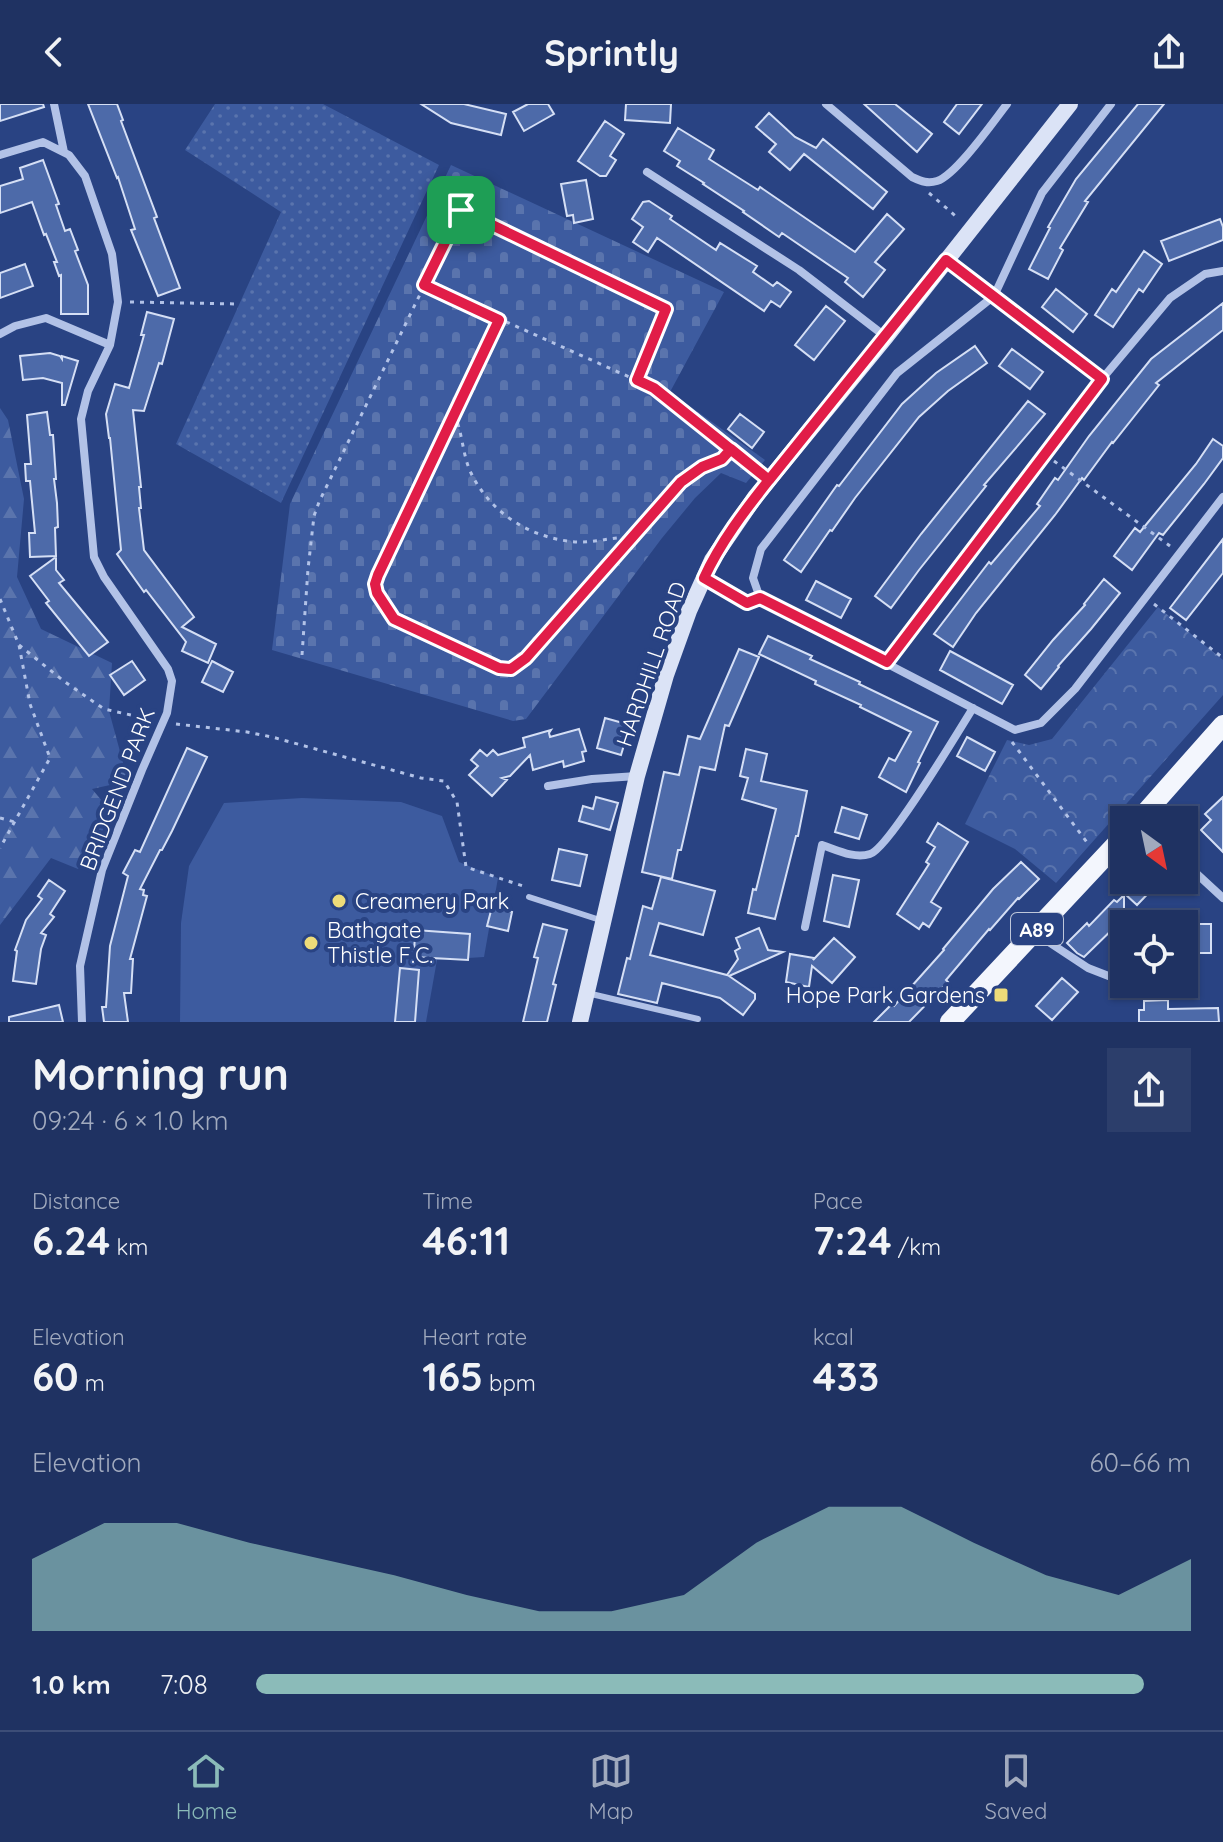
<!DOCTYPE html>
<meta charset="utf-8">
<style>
body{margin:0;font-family:Quicksand,sans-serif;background:#2c3e6b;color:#f1f3f6;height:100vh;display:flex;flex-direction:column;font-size:30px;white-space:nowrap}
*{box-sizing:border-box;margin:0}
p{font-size:26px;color:#a1aabe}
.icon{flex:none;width:44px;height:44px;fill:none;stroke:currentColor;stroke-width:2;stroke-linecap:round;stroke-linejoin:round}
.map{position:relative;height:918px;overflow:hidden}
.details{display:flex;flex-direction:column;background:#1f3262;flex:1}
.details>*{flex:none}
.needle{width:52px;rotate:147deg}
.tools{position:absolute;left:1110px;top:702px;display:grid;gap:16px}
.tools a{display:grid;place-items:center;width:88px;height:88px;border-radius:0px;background:#1f3262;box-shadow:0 2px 6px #0004,0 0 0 2px #3c4d77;font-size:40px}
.pin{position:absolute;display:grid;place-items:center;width:68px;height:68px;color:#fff;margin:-34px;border-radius:16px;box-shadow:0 4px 12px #0006}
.round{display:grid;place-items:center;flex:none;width:84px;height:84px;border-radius:0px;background:#2c3e6b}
.headline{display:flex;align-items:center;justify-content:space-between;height:136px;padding:0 32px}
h1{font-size:44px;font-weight:700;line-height:60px}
.metrics{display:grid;grid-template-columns:repeat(3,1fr);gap:12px;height:136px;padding:8px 32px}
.metrics div{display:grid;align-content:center}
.metrics b{font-size:40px;font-weight:700}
.metrics small{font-size:22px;font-weight:400}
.metrics p{font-size:22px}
.chart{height:224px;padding:16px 32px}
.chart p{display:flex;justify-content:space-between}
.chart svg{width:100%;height:144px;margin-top:8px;fill:#8bbbb9;opacity:.7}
ul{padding:0 32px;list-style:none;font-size:26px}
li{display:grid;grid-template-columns:128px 96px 1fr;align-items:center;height:60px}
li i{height:20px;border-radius:10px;background:#8bbbb9}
header{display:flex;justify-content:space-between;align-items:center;height:104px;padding:0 32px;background:#1f3262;font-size:36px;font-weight:700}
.dock{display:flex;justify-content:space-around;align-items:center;height:112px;border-top:2px solid #3c4d77;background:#1f3262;font-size:22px;color:#a1aabe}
.dock a{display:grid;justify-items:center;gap:4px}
.dock .selected{color:#8bbbb9}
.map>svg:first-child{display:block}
.grass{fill:url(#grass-dots)}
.forest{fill:url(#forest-firs)}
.cemetery{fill:url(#cemetery-stones)}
.park{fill:url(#park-crowns)}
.garden{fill:#3d5b9f}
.building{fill:#4d6aa9;stroke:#d5dff5;stroke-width:2}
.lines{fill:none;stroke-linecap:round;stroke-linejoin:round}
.path{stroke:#b2c2e7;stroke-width:3;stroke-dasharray:4 6;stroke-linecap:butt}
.lane{stroke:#b2c2e7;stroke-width:6}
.street{stroke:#b2c2e7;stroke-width:8}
.secondary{stroke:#dbe3f6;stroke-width:16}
.primary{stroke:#f3f6fd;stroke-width:20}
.route-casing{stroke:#fff;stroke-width:16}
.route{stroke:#e11d48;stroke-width:10}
.poi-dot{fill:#eedc79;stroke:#294383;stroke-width:3}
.labels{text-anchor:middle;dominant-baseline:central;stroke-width:8;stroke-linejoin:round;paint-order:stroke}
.shield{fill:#294383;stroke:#bfc7da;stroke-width:2}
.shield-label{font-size:20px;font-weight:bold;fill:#fff}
.street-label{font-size:22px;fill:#fff;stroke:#294383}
.poi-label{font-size:22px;fill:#fff;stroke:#294383;text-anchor:start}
</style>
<header><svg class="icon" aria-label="back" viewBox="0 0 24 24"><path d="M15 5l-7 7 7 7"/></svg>Sprintly<svg class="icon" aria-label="share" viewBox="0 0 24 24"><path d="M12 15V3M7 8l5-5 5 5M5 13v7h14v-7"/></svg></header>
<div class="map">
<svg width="1223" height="918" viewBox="0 0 1223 918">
<defs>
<pattern id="grass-dots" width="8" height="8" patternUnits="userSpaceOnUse" patternTransform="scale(2)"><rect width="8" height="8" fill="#3d5b9f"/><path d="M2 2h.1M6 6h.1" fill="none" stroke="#5a74ad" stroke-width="1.8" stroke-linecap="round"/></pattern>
<pattern id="forest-firs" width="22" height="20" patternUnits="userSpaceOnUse" patternTransform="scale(2)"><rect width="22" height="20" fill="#3d5b9f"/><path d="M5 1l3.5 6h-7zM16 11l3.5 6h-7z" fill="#5a74ad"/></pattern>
<pattern id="cemetery-stones" width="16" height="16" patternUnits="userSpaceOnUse" patternTransform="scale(2)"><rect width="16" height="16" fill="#3d5b9f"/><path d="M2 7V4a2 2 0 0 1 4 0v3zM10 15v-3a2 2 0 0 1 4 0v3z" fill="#5a74ad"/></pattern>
<pattern id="park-crowns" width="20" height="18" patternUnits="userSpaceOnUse" patternTransform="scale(2)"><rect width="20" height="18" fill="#3d5b9f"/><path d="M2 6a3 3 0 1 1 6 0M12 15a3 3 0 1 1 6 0" fill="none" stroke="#5a74ad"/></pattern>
</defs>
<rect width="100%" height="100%" fill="#294383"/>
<path class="grass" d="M215,0H323L439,61L281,399L176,340L281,108L185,46Z"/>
<path class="forest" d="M0,304L8,316L24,395L17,473L41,525L112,559L109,607L128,677L92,685L113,710L78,765L51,754L0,821Z"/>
<path class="cemetery" d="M451,61L724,188L670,288L765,356L746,379L721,369L695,394L662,434L526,615L513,617L272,546L290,400Z"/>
<path class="park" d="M1158,503L1223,556V591L1056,779L1015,745L965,720L1007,636L1029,641L1052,635Z"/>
<path class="garden" d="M302,694L401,698L442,712L459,758L498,774L484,853L437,856L426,918H180L181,819L189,762L224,699Z"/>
<path class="building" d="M0,0H43L44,3L0,17Z
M88,0H117L123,16L121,17L157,113L154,114L180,184L158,192L131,126L135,125L118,73L117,74Z
M421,0H464L506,10L501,31L451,19Z
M528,0H548L554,10L524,27L513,8Z
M626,0H671L670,19L625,16Z
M864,0H895L932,30L917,48Z
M957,0H982L959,30L944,18Z
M1138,0H1164L1085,97L1088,98L1060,144L1063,146L1048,175L1029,165L1050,124L1048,123L1076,75Z
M769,9L795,33L816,44L823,35L887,88L873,105L804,50L790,66L769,48L776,40L756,23Z
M605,17L624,30L610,52L616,56L606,72H600L578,57Z
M678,24L714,46L709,55L758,86L760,83L855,148L887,110L904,125L875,158L885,166L863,193L845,178L848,174L782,129L779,133L743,108L744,107L703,80L704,79L677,62L680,57L664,47Z
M43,56L59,100L56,101L65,127L70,125L78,146L75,147L88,181V210H61V171L59,172L54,158H57L46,130L44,131L32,98L0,109V82L23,75L20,64Z
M586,76L593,115L574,119L573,111L567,112L561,80Z
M649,97L672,112L670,115L716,146L720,139L757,162L753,168L773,182L777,178L791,188L780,203L771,197L764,207L657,134L648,148L633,138L643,123L632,115L643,98Z
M1220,115L1223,123V136L1169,157L1161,137Z
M1144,147L1162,160L1143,188L1139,185L1113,223L1095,211L1112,185L1116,188Z
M25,160L33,182L0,194V169Z
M1056,185L1087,210L1073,228L1042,203Z
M1223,199V226L1156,279L1159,281L1113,339L1112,338L1084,376L1082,374L1055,411L976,509L953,543L934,530L989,458L991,460L1040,402L1037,400L1055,374L1058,376L1089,332L1151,255Z
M826,202L845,217L814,256L795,241Z
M147,208L174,215L162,260L159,259L144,307L133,306L141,383H139L141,404H139L144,446L194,513L182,523L216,540L208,559L182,547L186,538L146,486L144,488L117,450L121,446L110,334H109L106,310L115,280L129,284L144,231H141Z
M975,242L987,259L948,287L919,313L855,394L832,427L830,426L801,468L784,456L837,381L839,382L902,300L936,269Z
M1012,245L1043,268L1030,285L999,262Z
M50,249L60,252L62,255V252L78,257L65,301H62V279L43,274L23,276L20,252Z
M1028,297L1045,310L984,381L986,382L919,466L891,504L875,492L921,430Z
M47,308L50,331H53L56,375H54L57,399L58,423L55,424L56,452L30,453L29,429H35L30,377H26L25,360H31L27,311Z
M740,310L764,328L752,344L728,325Z
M1213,335L1223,342V354L1204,380L1163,431L1159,429L1132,466L1114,452L1135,424L1140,428L1196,360Z
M1223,435V469L1186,516L1170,504Z
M56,453V466L64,476L59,479L108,538L89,552L46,499L49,497L30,472Z
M1104,475L1120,489L1091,525L1058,562L1059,563L1041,585L1025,571L1053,536L1085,501L1084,500Z
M816,477L851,495L841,514L806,496Z
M768,532L812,552L810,555L860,578L859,580L938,618L918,658L920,659L906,688L879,673L889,654L895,657L911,628L860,603L861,601L815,580L816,577L759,550Z
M739,545L759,553L729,622L725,621L715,666L700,663L681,746H678L672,775L642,768L664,668L679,671L688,632L700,635Z
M950,547L1013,581L1002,600L940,566Z
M132,557L145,576L124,591L110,571Z
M212,557L233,568L223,588L202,578Z
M605,614L630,621L621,651L597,644Z
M579,625L586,647L582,648L584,657L564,663L563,657L533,666L530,651L510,672L502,674L507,676L492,692L469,671L478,662L471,656L480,646L487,652L493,646L498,651L525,643L523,634L551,626L549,629L550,633Z
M967,633L995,648L985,667L957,652Z
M187,644L207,653L172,727L162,746H160L140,785L144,786L143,791L147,792L130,855H133L131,889H124L128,918H104L102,903H106L110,842L128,772L123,769L135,746L140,748Z
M746,645L767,650L761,677L807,687L798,732H796L775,815L748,809L753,785L756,786L776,705L742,695L748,674L740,672Z
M596,693L618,699L610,726L579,717L583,702L593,705Z
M1223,693V748L1201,726L1211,716L1205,710Z
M842,703L867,711L859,735L835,728Z
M938,719L968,738L931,798L941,804L929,823L923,819L919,825L897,810L929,760L926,758L935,743L927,738Z
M559,745L587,751L580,782L552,776Z
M1021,758L1039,775L1019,795L1018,794L990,826L989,825L946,876L948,878L909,918H874L891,901L894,902L944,846L943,845L993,785Z
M833,771L859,776L849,823L824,817Z
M661,773L715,787L703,831L659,819L650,851L727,871L738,855L735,847L740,844L736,834L759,824L768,846L783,848L729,872L755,890V895L743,911L720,894L662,879L657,899L618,890L627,854L630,855L643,802L652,805Z
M49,776L65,787L50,810L54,813L41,829L46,831L41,845L36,880L13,877L17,847L15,846L26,816L42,795L38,792Z
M1139,776H1161L1137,801L1125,790Z
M1124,791V814L1084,853L1077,849L1067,839L1087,819L1089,822L1114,796L1117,798Z
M492,803L512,808L508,827L487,822Z
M543,820L567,826L553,880L556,881L547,918H523L538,854L534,853Z
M1184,820H1211V849H1184Z
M415,826L470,830L468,856L414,853Z
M834,834L855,853L832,879L812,862L809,883L786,878L790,850L814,854L813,856Z
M400,864L419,866L415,918H395Z
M1062,874L1078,888L1052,916L1036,902Z
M1168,896V905L1218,904L1219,918H1139V906H1144V897Z
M59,901L63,918H9V913Z"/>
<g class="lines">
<path class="path" d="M929,89L959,115
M424,181L636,276
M130,198L239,200
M499,216L378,471L375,480L377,489L394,515L499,564L511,565L526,554L681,378L702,363L722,355L730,346
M454,310C463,329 462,350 471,369C491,410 532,435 577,438C596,439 614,432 633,434
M1054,357L1170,442
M717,482L747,499L749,498
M0,495L19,541L30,600L50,654L0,744
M1154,500L1223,554
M19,541L65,578L104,605L153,616
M302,551L308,465L314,412L319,398L461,106L666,205L637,276L654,284L757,366
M176,620L247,628L272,633L421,674L444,677L457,698L466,763L526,783
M1012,638L1089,741
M0,714L15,718"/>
<path class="lane" d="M529,793L600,816
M587,889L698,915"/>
<path class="street" d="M54,0L64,48
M826,0L912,73C921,77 927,80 937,77C956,71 993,18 1007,0
M1111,0L1042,89L994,192L897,269L761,445L753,474L760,494L1015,626L1041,619L1075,585L1223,393
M0,51L43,38L69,51L85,72L112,150L118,198L110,241L88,287L81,315L94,453L104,473L168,565L172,577L167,609L142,666L102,766L80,862L82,918
M647,68L799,166L886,233
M947,156L1102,275
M0,230L15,222L46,214L110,241
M887,558L1102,275L1170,194L1205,170L1223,167
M548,682L592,675L637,672
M1184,758L1223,794
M805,823L822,741C837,746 854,755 870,750C888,745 958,628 973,604
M1035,829L1088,864L1124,878
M1184,875H1195"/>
<path class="secondary" d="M580,918L637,672L666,571L689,507L712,456L755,393L886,233L1070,0"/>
<path class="primary" d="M1139,716L1223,621
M950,918L1124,732"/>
</g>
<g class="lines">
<g class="route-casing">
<path id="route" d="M461,106L424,181L499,216L378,471L375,480L377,489L394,515L499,564L511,565L526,554L681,378L702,363L722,355L731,345L769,376C745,406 720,439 704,474L747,499L760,494L887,558L1102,275L946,156L769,376L654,284L637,276L666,205L461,106"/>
</g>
<use href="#route" class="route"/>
</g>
<g class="poi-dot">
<circle cx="339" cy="797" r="8"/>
<circle cx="311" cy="839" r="8"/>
<rect x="993" y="883" width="16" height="16" rx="4"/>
</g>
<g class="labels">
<rect class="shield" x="1011" y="809" width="52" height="32" rx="6"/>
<g class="shield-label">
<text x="1037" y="825">A89</text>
</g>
<g class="street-label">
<text transform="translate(651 560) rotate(-71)">HARDHILL ROAD</text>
<text transform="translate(117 685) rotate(-69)">BRIDGEND PARK</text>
</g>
<g class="poi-label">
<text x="355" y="797">Creamery Park</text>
<text x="327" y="826">Bathgate<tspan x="327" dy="25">Thistle F.C.</tspan></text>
<text x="985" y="891" text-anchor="end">Hope Park Gardens</text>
</g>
</g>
</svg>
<div class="tools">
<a><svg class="needle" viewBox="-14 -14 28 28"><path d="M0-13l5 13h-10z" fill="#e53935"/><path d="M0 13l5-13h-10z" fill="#a1aabe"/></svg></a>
<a><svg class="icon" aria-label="locate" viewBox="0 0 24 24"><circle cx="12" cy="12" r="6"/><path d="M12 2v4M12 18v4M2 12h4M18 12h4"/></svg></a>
</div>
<div class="pin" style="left:461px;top:106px;background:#1e9e55"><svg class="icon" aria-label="arrive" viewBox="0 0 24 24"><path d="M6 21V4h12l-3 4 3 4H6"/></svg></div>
</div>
<section class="details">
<div class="headline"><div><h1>Morning run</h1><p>09:24 · 6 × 1.0 km</p></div><a class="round"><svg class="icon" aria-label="share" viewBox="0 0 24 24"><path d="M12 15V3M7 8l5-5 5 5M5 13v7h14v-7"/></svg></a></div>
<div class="metrics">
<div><p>Distance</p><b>6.24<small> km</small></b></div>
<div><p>Time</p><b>46:11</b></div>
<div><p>Pace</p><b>7:24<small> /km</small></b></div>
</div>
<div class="metrics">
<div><p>Elevation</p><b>60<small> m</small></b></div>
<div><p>Heart rate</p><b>165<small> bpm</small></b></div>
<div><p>kcal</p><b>433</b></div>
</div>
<div class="chart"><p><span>Elevation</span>60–66 m</p>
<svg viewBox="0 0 160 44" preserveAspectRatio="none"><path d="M0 44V22L10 11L20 11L30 17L40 22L50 27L60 33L70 38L80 38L90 33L100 17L110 6L120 6L130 17L140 27L150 33L160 22V44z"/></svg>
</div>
<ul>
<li><b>1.0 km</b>7:08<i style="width:95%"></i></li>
</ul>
</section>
<nav class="dock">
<a class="selected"><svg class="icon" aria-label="home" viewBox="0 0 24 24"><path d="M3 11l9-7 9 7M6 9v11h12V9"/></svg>Home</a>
<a><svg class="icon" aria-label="map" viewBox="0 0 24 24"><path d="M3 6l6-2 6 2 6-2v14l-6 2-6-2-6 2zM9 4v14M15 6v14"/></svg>Map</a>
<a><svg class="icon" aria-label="saved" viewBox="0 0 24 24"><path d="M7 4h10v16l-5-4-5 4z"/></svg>Saved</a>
</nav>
